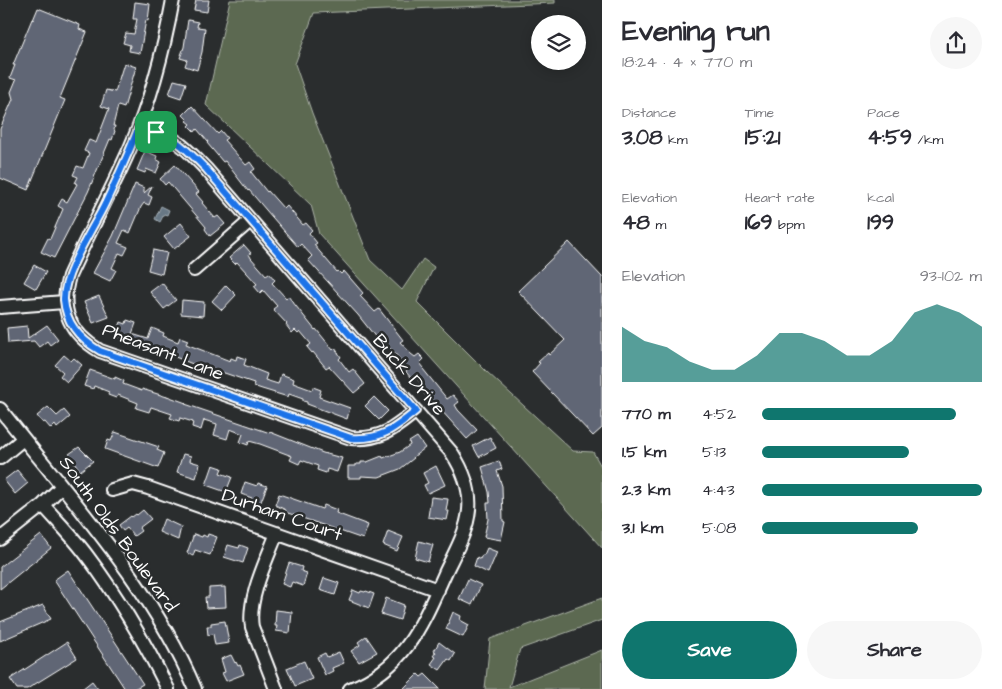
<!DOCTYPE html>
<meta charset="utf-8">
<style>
body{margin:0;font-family:"Architects Daughter",sans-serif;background:#f7f7f7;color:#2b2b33;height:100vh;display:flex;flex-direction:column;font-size:19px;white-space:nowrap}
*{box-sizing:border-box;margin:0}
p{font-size:16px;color:#7c7c81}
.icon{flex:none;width:28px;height:28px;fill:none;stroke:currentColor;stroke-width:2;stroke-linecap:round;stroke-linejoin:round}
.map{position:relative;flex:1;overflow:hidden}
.sheet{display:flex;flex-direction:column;background:#fff;width:400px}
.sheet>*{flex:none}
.tools{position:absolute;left:531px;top:15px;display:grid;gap:10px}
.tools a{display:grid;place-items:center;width:55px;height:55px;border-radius:50%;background:#fff;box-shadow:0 2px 12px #0003;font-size:25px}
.pin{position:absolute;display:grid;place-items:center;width:42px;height:42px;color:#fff;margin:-21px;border-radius:10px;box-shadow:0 2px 8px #0006}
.round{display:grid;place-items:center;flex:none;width:52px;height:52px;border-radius:26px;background:#f7f7f7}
.headline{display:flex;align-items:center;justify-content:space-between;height:85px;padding:0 20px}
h1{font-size:28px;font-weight:800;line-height:38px}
.stats{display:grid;grid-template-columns:repeat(3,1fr);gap:8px;height:85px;padding:5px 20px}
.stats div{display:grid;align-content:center}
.stats b{font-size:21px;font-weight:800}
.stats small{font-size:14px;font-weight:400}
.stats p{font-size:14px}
.chart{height:140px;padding:10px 20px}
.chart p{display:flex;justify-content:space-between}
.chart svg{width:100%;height:90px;margin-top:5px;fill:#0f766e;opacity:.7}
.button{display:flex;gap:10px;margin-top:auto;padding:10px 20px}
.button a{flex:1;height:58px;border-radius:30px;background:#0f766e;color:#fff;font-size:20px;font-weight:800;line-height:58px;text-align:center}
.button a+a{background:#f7f7f7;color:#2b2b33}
ul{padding:0 20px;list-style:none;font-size:16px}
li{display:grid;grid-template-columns:80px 60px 1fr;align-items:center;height:38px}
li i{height:12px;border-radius:6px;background:#0f766e}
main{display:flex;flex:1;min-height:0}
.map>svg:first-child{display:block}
.green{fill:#5b6951;stroke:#adb4a8}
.water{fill:#677885;stroke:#a4aeb6}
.building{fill:#616674;stroke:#fff}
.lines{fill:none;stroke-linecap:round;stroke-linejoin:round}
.minor-casing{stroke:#fff;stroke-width:16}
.minor{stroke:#2a2d2e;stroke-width:12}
.route-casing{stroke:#fff;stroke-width:10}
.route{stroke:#1a73e8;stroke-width:6}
.labels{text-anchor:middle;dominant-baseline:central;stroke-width:5;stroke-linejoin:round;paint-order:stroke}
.street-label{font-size:19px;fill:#fff;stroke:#2a2d2e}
</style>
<main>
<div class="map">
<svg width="602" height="689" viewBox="0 0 602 689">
<rect width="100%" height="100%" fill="#2a2d2e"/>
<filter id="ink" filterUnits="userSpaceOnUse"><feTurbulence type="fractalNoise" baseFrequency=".02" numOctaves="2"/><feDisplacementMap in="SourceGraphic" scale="10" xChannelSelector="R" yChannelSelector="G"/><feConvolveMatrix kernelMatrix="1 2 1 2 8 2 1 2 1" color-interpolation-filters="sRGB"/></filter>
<g filter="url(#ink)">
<path class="green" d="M230,0H555V3L314,13L295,64L312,113L370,260L402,290L423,259L434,267L417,302L487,372L573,451L593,452L602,468V548L319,234L311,205L206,105Z
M602,598V620L520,649L509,687L602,650V689H485L490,639Z"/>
<path class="water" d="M161,206L169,210L167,215L164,214L160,222L155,219Z"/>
<path class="building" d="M196,0H209L207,12L194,10Z
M135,2L150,4L148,21L146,20L140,53L129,51L130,45L123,43L126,33L134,34L137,19H133Z
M38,8L80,25L79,29L87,32L60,98L65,100L28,190L0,178V129L13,99L11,92L16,80L10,78L15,65H13L32,19L33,20Z
M188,20L198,22L197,27L205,28L202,52L197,70L185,66L187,60L180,58L184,47Z
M124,63L136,67L124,108L118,106L113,126H115L114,130L115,131L112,140L110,139L88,192L54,258L41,252L48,238L50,239L63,209L58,206L62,199L67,202L77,184L75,183L78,177L73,175L77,166L83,168L89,153L84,151L89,140L96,143L109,109L101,106L106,90L115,92Z
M174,80L186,83L181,98L169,94Z
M192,106L218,134L221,131L227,138L224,140L246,165L250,162L255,169L251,172L267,192L268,191L284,209L287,206L303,225L306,223L312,230L309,233L317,243L314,245L337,272L338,271L341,274L344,271L363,293L360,296L375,312L379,309L403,340L400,342L411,354L415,357L419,354L424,359L420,363L424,368L423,369L447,399L453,395L459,402L455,405L458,410L477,430L467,439L431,399L430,400L423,392L425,391L424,387L415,376L412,379L406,372L407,370L401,363L402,362L392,350L388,347L385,349L358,315L308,260L312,256L301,244L298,247L266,210L249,190L248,191L225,161L223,162L207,143L208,142L197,129L195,132L189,126L191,124L187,121L188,120L183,115Z
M145,151L157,156L156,159L161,162L156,173L146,169L145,173L137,170Z
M175,165L199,192L196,194L203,202L202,203L215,218L218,216L225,224L210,236L205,229L206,227L168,182L165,185L160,179Z
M135,184L144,188V193L152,186L148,195L152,197L149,205L144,203L141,207L130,233L124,230L118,243L128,247L124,255L119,253L112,268L116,270L110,281L93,273L113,236Z
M181,223L191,236L174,249L164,237Z
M569,242L602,277V428L593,436L532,372L540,363L538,362L548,353L549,355L565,340L518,291Z
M244,245L251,253L249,254L251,258L266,275L269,273L275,280L272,283L286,298L288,296L315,330L316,329L333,350L335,348L341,357L339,359L349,372L353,369L365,384L354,393L329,366L326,368L313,352L312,353L307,347L311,344L300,331L298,333L295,330L292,333L286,325L287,324L273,309L277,306L263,290L260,293L254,286L257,284L237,262L235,264L229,258Z
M153,250L167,253L162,274L148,270Z
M34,265L46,272L36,289L24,282Z
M162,283L176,300L164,309L150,292Z
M226,285L236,295L222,310L212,301Z
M99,296L109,317L93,323L84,302Z
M182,300L204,302L203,316L181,314Z
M127,320L136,323L132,334L148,339L152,328L164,333L163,336L178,342L180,337L188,340L186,344L230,361L231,358L236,360L237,356L246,359L244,365L267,374L265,380L278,384L281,374L294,379L293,383L312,390L313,387L321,390L319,397L350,408L347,419L307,404V402L303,401V399L289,394L288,397L262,389L253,386L254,383L239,378L201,365L200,367L158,350V351L116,336L121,322L126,324Z
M47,325L58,339L50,345L47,341L39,347L34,341L8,343L7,328L27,326L28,338Z
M64,355L71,361L74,358L82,365L67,382L60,376L63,372L55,365Z
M90,370L115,379V377L124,381L123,384L142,391V389L167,397V396L186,403L185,404L270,433V432L323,453L342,458L337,472L327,469L326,473L317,470L318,466L301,460L299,464L290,460L292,456L260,444L249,441L248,445L240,442L243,434L230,429L227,439L214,435L217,424L204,420L201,430L192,427L193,422L180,418L179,421L170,418L172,414L151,407L149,412L136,408L138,403L118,395L116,398L108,395L109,392L94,386L93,389L84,386Z
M374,397L388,411L379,420L365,406Z
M48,407L57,416L64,410L70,417L57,428L55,425L51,429L45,422L43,423L37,416Z
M115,432L159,447L157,450L164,453L158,468L105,449L108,440L111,441Z
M417,437L425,448L413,457L414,458L400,469L379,477L361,476V478H348V466H356V464H361V462H367L382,456L383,458L400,452L410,445L409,442Z
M490,437L496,448L479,457L473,446Z
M79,447L93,461L80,471L69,454Z
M183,454L191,456L190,461L200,464L196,478L177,472Z
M499,461L502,469L497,471L502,486L503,521L505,522L501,540L484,537L488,519L487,503H490L489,492L482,467Z
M213,465L222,468L220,473L232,477L226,492L206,485Z
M436,466L445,485L428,493L424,485L428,483L423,473Z
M17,470L28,483L15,494L4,480Z
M245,482L257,486L258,483L267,486L260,504L251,500L252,498L241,494Z
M279,494L322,509L324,505L337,510L336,513L368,525L363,539L285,512L286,510L275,505Z
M431,497L448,499L446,511H449L447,520L428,517Z
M143,510L151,519L139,528L141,531L134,536L127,528L123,531L119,525L131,516L132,517L136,514L137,515Z
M164,519L181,527L178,540L159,532Z
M388,531L403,537L397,551L383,545Z
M194,534L202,537L203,535L207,537L208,534L217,537L210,555L195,550L193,556L187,553Z
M41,535L51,548L0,589V567Z
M419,541L433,545L428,562L415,558Z
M228,545L239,548L240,545L248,548L243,563L224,557Z
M487,548L497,552L488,573L474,566L477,557L480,559L482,555H484Z
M289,563L302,567L301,571L307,573L303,586L292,582L290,587L282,584Z
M68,570L143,684L134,689H125L54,580Z
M324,578L339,583L335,595L320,590Z
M468,579L481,585L472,605L459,599Z
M225,587L226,607L206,608L205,597H209V588Z
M353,590L360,593L361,591L365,592L366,591L374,594L369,608L349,600Z
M386,598L404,605L400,620L381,614Z
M43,605L51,619L0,641V622Z
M276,610L292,612L290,633L276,631L277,626H275Z
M453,612L461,616L460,620L469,625L463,637L446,629Z
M225,621L229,643L215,645L213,634L208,635L207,626H211V623Z
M366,636L377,652L359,662L351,651L360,645L358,642Z
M67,642L77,658L27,689H17L10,679Z
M439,642L455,654L451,661L448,659L440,670L431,664L436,657L433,656L436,652L434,651Z
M339,652L344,663L332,668L333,671L325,675L317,657L325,653L327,657Z
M231,655L235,663L236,662L238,666L240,665L244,674L226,681L222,673L225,672L221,659Z
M304,661L312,679L295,686L287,668Z
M418,674L421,677L425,674L440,689H403Z
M92,681L98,689H82Z"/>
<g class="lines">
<g class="minor-casing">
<path id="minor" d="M173,0C164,49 151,100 131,146C112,190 89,232 69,276C59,311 70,333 100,351L351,438C381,440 394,429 416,411
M138,129C175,135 181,143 206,169L452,453C463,470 471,490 469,510C467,532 455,552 446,571C423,622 406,668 350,689
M194,270L250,221
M0,307L64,302
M0,409C68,496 152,586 195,689
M0,458L23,439
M112,490L133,484L148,488L438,590
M43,505C58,522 75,539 88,557C119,598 145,643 168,689
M0,539L43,505L61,487
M276,689L252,627C247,599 267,559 277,533"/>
</g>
<use href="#minor" class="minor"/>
</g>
</g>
<g class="lines" filter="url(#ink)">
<g class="route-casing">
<path id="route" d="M138,129C175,135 180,143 206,169L416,411C394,429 381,440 351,438L100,351C81,340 66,324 64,300C63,274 92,230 104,206C116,181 128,155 138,129Z"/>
</g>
<use href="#route" class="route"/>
</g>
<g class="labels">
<g class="street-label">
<text transform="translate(163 352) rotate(21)">Pheasant Lane</text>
<text transform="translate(409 375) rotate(49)">Buck Drive</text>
<text transform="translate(282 515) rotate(19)">Durham Court</text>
<text transform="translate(118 534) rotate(54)">South Olds Boulevard</text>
</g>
</g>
</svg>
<div class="tools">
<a><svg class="icon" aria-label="layers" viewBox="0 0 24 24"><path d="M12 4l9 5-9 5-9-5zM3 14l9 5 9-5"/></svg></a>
</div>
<div class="pin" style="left:156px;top:132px;background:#1e9e55"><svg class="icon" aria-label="arrive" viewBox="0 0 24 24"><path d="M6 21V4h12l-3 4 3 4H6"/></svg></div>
</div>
<section class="sheet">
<div class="headline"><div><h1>Evening run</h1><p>18:24 · 4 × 770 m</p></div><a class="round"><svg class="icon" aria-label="share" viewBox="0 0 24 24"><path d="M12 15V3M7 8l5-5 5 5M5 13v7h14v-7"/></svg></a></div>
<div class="stats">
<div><p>Distance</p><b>3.08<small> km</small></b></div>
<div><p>Time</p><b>15:21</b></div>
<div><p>Pace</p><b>4:59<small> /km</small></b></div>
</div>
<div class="stats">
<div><p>Elevation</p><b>48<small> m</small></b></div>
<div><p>Heart rate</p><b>169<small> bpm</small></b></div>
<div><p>kcal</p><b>199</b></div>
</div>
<div class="chart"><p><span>Elevation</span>93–102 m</p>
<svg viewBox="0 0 160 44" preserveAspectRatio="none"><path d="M0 44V17L10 24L20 27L30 34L40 38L50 38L60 31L70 20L80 20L90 24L100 31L110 31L120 24L130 10L140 6L150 10L160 17V44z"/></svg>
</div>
<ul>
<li><b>770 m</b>4:52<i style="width:88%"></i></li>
<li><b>1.5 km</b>5:13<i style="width:67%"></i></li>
<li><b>2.3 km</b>4:43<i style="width:100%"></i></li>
<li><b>3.1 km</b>5:08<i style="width:71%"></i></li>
</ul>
<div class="button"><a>Save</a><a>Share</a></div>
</section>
</main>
